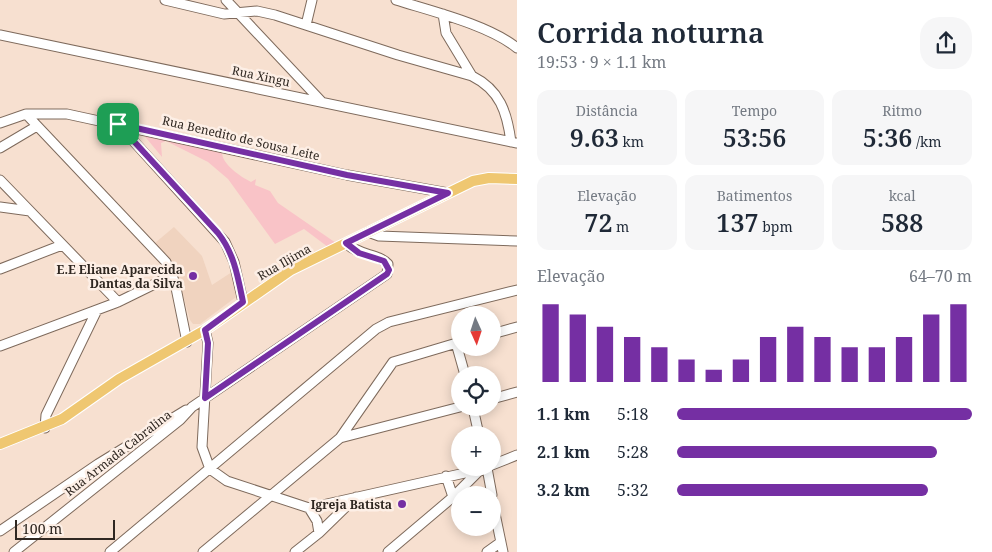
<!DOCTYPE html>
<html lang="pt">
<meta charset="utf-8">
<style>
body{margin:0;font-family:"Noto Serif",serif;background:#f6f6f7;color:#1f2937;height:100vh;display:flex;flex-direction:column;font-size:19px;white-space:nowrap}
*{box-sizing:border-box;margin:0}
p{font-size:16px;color:#747a83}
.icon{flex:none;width:28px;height:28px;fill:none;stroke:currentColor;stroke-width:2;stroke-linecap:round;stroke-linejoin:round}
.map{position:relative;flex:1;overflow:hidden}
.sheet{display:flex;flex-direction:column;background:#fff;width:475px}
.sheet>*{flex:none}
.needle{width:32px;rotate:177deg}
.fabs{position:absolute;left:451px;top:306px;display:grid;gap:10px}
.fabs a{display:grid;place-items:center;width:50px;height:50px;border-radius:50%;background:#fff;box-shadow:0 2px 12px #0003;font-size:25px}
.scale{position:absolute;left:15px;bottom:12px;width:100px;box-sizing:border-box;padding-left:5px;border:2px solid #2f2721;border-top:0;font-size:14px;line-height:18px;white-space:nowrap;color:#2f2721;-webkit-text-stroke:4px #fdefe6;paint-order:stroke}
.pin{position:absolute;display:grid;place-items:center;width:42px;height:42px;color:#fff;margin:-21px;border-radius:10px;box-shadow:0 2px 8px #0006}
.round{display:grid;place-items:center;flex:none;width:52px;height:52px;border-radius:20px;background:#f6f6f7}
.headline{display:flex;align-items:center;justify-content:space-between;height:85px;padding:0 20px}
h1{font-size:28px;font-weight:600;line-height:38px}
.figures{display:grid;grid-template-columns:repeat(3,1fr);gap:8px;height:85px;padding:5px 20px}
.figures div{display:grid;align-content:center;border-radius:12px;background:#f6f6f7;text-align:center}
.figures b{font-size:25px;font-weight:600}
.figures small{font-size:14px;font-weight:400}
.figures p{font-size:14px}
.chart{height:140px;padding:10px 20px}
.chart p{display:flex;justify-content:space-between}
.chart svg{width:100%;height:90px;margin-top:5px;stroke:#752fa3;stroke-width:6}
ul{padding:0 20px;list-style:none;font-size:16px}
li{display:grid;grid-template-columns:80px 60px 1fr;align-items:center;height:38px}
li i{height:12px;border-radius:6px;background:#752fa3}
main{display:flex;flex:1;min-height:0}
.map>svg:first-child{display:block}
.built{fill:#f0d3bf}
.green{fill:#f9c3c7}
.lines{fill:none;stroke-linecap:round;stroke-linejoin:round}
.minor-casing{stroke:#7e6a5c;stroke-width:11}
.major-casing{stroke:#fff;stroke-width:12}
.minor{stroke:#fff;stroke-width:9}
.major{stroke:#efc771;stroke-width:10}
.route-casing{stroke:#fff;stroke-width:10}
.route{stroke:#752fa3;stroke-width:6}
.poi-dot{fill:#752fa3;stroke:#fdefe6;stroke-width:2}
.labels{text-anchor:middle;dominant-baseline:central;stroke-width:5;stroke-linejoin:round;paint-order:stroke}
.street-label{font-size:12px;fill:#2f2721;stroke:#fdefe6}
.poi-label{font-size:12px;font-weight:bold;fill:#2f2721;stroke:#fdefe6;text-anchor:end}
</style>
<main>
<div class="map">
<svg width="517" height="552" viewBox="0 0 517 552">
<rect width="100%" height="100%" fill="#f7e0d0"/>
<path class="built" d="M174,227L202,256L212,285L232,272L236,297L200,324H193L190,320L176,270L155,243Z"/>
<path class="green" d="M142,133L222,151C221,164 240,176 251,182L256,179L255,185L270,191L278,203L336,243L328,247L304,229L275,244L228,179L208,162L166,141L161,143L162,157Z"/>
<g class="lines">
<g class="minor-casing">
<path id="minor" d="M165,0L224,14L257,11L275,15L398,55L472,76C500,90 507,112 511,142
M226,0L321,101
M396,0C431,11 489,25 517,48
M443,14L446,33L472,76
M306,25L312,0
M0,35L517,143
M26,114L166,262L175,283L187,342
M0,123L26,114H67L347,175L448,193
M118,124L225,242L234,262L243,302
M0,148L37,126
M0,180L118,302
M0,207L30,211
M368,232L379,236L517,241
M0,269L62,245
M205,330L208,343L202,447L210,469L227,481L309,508L487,468
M492,334L517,327
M456,343L465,375
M0,346L118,302L173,275
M492,399L517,392
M473,408L479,435
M45,428L46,415L97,310
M340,438L393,362L460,342
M492,465L517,455
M487,468L492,495
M446,476L453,497
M492,499L503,552
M309,508L317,521L319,533
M0,531L98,464L186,410
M14,552L180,420L192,407L387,274L388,264C378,253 359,256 346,243
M110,552L376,329L389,322L517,290
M203,552L340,438L460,407
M295,552L319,533L356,497
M388,552L453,497L480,470
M487,552L501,542"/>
</g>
<g class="major-casing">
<path id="major" d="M0,444L62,419L119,379L205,330L291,270L473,181L489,178L517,179"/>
</g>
<use href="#minor" class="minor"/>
<use href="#major" class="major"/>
</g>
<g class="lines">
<g class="route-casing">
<path id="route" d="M118,124L347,175L448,193L346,243L359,253L384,261L389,270L387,274L205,398L208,343L205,330L243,302C238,277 234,253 218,233Z"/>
</g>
<use href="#route" class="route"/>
</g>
<g class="poi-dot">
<circle cx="193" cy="276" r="5"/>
<circle cx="402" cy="504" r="5"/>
</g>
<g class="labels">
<g class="street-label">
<text transform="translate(261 76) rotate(12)">Rua Xingu</text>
<text transform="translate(241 138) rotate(13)">Rua Benedito de Sousa Leite</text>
<text transform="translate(284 262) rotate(-30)">Rua Iljima</text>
<text transform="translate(118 453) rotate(-38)">Rua Armada Cabralina</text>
</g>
<g class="poi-label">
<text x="183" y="269">E.E Eliane Aparecida<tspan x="183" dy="14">Dantas da Silva</tspan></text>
<text x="392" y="504">Igreja Batista</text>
</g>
</g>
</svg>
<div class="fabs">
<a><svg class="needle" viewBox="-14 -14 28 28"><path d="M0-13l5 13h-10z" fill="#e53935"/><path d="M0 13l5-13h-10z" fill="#747a83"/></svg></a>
<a><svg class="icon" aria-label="locate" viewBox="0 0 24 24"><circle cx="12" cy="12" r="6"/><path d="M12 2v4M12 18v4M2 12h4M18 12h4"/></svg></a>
<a>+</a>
<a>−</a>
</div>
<div class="scale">100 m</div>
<div class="pin" style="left:118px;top:124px;background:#1e9e55"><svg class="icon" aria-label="arrive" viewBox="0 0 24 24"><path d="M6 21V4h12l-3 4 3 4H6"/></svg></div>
</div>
<section class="sheet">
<div class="headline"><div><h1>Corrida noturna</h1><p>19:53 · 9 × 1.1 km</p></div><a class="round"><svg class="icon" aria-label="share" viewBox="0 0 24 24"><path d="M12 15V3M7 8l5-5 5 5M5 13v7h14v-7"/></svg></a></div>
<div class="figures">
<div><p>Distância</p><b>9.63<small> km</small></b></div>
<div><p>Tempo</p><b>53:56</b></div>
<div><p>Ritmo</p><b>5:36<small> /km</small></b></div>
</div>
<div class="figures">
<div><p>Elevação</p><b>72<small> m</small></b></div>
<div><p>Batimentos</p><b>137<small> bpm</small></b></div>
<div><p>kcal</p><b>588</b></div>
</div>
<div class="chart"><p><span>Elevação</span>64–70 m</p>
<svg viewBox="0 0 160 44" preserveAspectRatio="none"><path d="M5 44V6M15 44V11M25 44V17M35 44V22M45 44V27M55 44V33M65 44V38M75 44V33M85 44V22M95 44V17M105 44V22M115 44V27M125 44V27M135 44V22M145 44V11M155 44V6"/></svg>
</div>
<ul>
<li><b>1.1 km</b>5:18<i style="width:100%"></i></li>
<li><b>2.1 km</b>5:28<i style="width:88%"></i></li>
<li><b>3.2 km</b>5:32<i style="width:85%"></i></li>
</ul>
</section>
</main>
